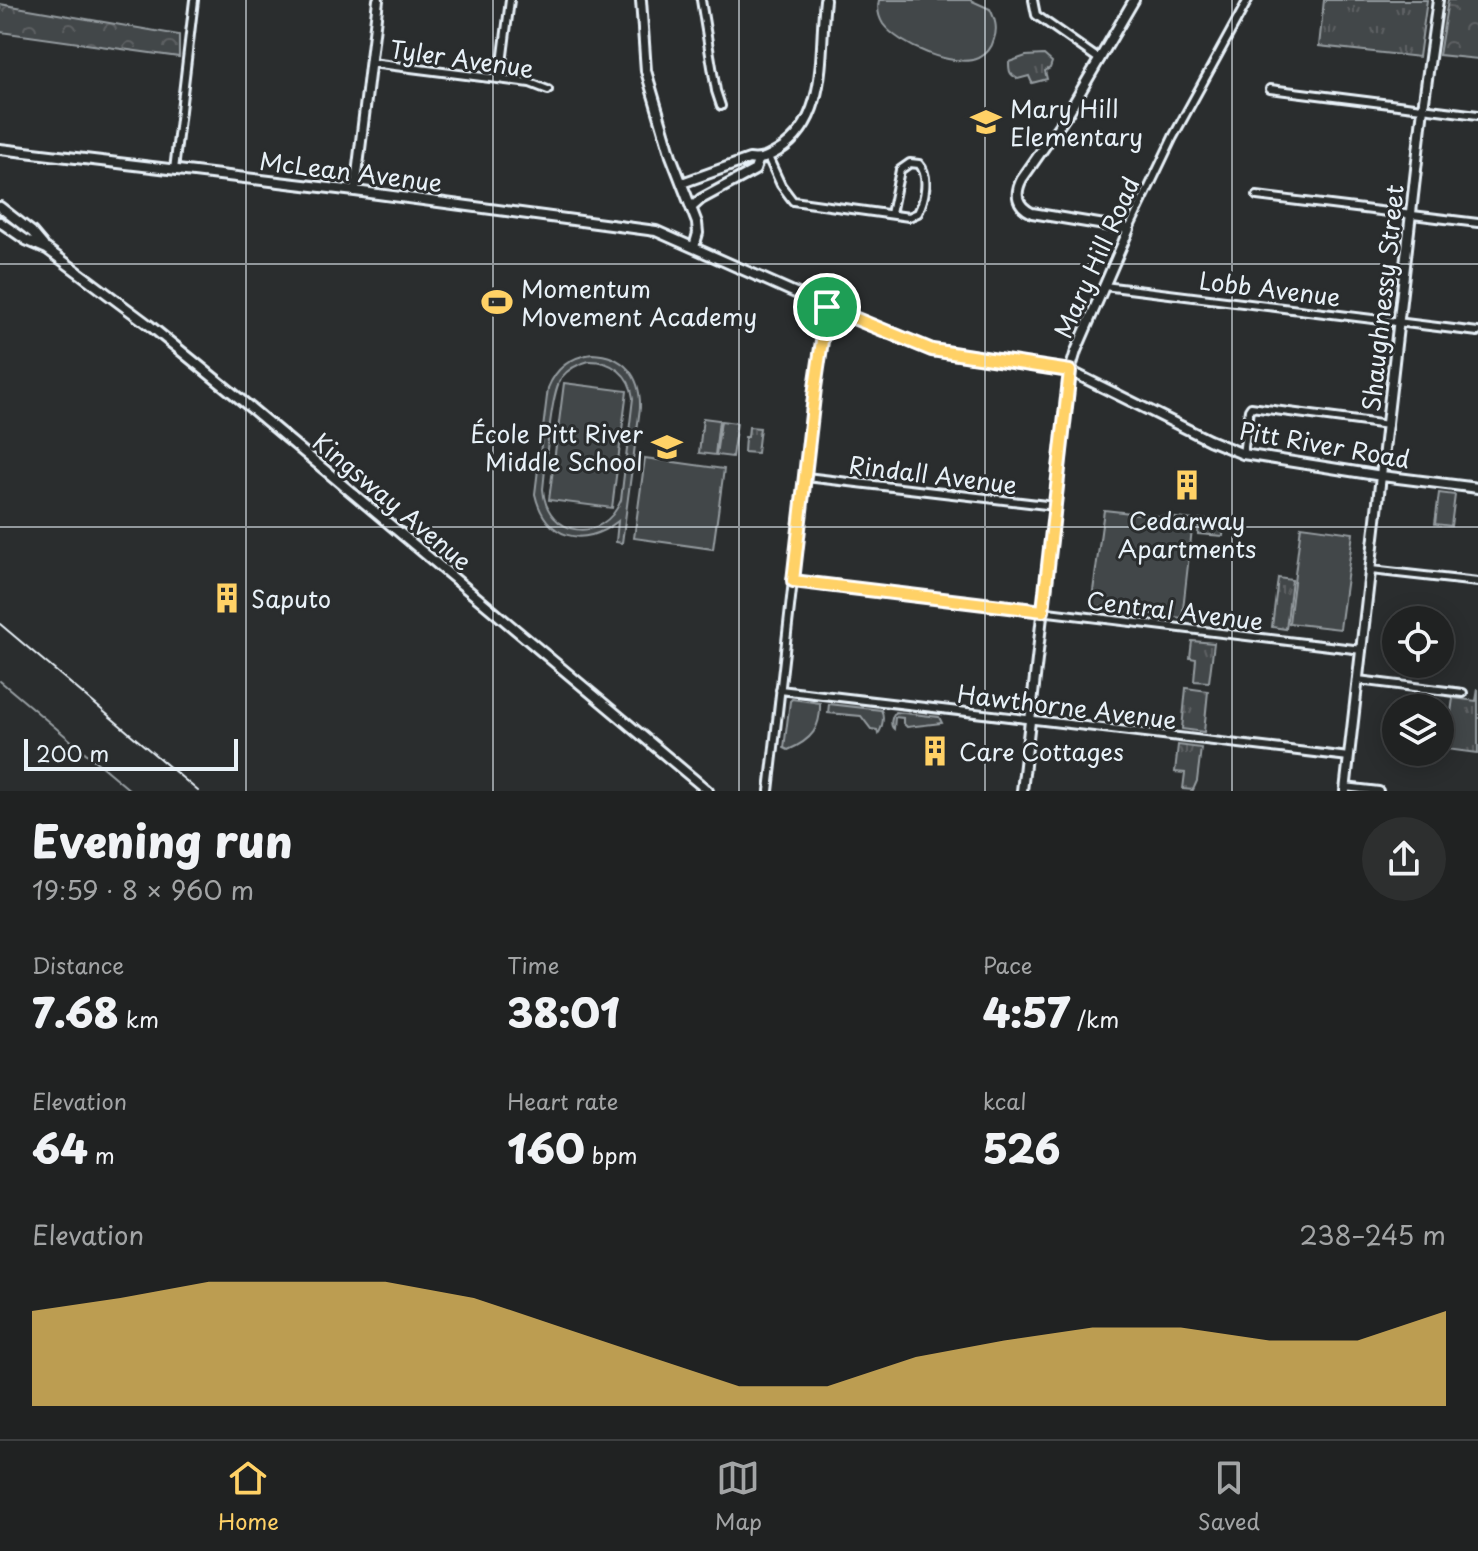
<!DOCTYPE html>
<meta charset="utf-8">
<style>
body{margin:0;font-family:"Playpen Sans",sans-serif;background:#2d2f2f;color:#f1f3f6;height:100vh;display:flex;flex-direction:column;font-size:30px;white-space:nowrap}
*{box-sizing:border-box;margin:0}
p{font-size:26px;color:#a2a4a5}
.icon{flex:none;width:44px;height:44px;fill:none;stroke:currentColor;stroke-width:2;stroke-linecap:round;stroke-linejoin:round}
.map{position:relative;height:791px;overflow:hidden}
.side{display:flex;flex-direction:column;background:#202222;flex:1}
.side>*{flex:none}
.tools{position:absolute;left:1382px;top:606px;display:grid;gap:16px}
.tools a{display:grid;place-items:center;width:72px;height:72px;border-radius:50%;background:#202222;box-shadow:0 4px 20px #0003,0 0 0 2px #3d3f40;font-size:40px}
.scale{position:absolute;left:24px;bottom:20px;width:214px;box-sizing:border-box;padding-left:8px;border:4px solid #e8f1f8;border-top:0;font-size:22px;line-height:28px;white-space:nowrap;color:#e8f1f8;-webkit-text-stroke:6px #2a2d2e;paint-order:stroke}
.pin{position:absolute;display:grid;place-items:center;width:68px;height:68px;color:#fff;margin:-34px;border:4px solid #fff;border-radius:50%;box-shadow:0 2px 8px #0007}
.round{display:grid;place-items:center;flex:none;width:84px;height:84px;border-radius:42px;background:#2d2f2f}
.headline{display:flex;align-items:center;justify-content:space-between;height:136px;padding:0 32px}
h1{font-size:44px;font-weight:800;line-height:60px}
.figures{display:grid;grid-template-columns:repeat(3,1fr);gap:12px;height:136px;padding:8px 32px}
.figures div{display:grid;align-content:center}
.figures b{font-size:40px;font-weight:800}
.figures small{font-size:22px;font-weight:400}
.figures p{font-size:22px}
.chart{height:224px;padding:16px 32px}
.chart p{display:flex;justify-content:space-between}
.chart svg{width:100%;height:144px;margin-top:8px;fill:#ffd166;opacity:.7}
.tab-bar{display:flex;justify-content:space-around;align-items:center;height:112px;border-top:2px solid #3d3f40;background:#202222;font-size:22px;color:#a2a4a5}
.tab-bar a{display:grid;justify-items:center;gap:4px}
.tab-bar .current{color:#ffd166}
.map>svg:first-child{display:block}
.grass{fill:#424648;stroke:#959ca0;stroke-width:2;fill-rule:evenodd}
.forest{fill:url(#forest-crowns);stroke:#959ca0;stroke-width:2}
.park{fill:url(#park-tufts);stroke:#959ca0;stroke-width:2}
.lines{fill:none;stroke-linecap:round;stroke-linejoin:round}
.stream{stroke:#989fa3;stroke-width:2}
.street-casing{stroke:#e8f1f8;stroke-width:12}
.secondary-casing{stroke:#e8f1f8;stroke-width:14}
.street{stroke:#2a2d2e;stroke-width:6}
.secondary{stroke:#2a2d2e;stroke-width:8}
.rail{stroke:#e8f1f8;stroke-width:2}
.route-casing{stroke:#fff;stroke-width:16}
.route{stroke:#ffd166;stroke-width:10}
.grid{fill:none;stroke:#e8f1f8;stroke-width:2;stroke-opacity:0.55}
.labels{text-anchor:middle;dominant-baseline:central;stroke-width:6;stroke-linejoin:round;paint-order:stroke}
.street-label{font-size:24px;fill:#e8f1f8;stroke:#2a2d2e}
.poi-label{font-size:24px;fill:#e8f1f8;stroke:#2a2d2e;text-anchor:start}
</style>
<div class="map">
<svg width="1478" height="791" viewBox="0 0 1478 791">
<defs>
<pattern id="forest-crowns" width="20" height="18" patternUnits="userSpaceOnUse" patternTransform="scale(2)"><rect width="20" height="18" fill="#424648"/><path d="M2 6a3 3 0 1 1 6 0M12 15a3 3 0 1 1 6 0" fill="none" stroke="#5d6163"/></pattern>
<pattern id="park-tufts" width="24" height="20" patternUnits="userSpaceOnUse" patternTransform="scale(2)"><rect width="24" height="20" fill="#424648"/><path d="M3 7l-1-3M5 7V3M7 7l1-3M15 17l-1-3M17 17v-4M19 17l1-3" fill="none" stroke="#5d6163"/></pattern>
</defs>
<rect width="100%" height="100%" fill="#2a2d2e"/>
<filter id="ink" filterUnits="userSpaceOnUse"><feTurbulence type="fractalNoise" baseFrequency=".0125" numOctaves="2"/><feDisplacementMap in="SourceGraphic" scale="16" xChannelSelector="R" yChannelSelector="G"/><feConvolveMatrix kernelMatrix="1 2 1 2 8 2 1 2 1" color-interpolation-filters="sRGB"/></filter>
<g filter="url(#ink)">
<path class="grass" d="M879,0H970L990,9C995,19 998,28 994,39C992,47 987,54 979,58C955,69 898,45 883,24C878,16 877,9 879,0Z
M592,354C624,355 641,376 640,408L622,543L616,542L618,521C583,549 545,539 535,494L548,388C556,368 570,357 592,354ZM589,361C612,361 630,374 633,398L621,500C603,545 546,537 543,489C546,465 550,393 562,377C569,368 578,364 589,361Z
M564,383L627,391L612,508L549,500Z
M703,418L719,420L715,455L699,453Z
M721,421L737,423L732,457L716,455Z
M645,458L724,469L713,549L634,538Z
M1439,493L1455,495L1451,526L1435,524Z
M1104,510L1193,520L1182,618L1091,606Z
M1199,519L1224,522L1223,536L1198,534Z
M1301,526L1353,533L1340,629L1289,623Z
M792,699L820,703C821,728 812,740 788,750L784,748L790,701Z
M829,704L881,710C885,716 882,729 878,734L877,730L871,729L861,716L828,713Z
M895,712L939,717L942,723L907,727L903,723V718L895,717L894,729C889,725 892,716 895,712Z"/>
<path class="forest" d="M1448,0H1478V59L1439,55Z
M0,4L179,35V57L0,32Z"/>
<path class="park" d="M1324,0H1427L1419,57L1319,46Z
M1044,55L1052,62L1050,68L1045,71L1047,79L1032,83L1029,76L1018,79C1009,74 1009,71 1009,62L1026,56Z
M749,427L760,428L757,453L744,452L745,437H748Z
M1278,578L1292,580L1286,629L1272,627Z
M1192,641L1214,643L1209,682L1194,681L1196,659L1190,658Z
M1186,688L1208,691L1204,732L1182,729Z
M1478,689V753L1446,749L1453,698L1476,701Z
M1178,745L1201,748L1197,781L1193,790L1183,789L1185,773L1175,772Z"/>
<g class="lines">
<path class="stream" d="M0,681L131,791"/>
<g class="street-casing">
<path id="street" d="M701,0L716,91L721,106
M1033,0L1036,15L1100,60
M371,63L530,83L548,90
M500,79L510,0
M1270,89L1478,115
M768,157L781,185L793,201L909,217L918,213C925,199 930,176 919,164L910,163L900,170L891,214
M174,170L194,0
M1257,196L1478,223
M1129,229L1173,137L1248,0
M1104,286L1478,332
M1243,454L1249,410L1251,407L1388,425
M806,477L1055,506
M1371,570L1478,582
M793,581L1362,650
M1358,680L1463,693
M780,690L1349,757
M1345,787L1379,791
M769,791L815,388L827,307"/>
</g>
<g class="secondary-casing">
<path id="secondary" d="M641,0L646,71L671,156L697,223L698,233L694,247
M0,149L355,191L656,231L827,307L932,350L1070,371L1209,440L1243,454L1382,476L1478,488
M682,183L749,159C761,161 768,157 778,151C829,120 819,52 825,0
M355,191L378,0
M0,207L32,232L43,245
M691,208L701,199L755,170L758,161
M0,222L26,240L47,249L149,325L251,408L708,791
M1022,791L1070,371L1076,351L1129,229L1032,213C1017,206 1014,194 1022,179L1068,113L1134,0
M1345,791L1423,108L1438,0"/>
</g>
<use href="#street" class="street"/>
<use href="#secondary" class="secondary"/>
<path class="rail" d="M0,624L198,791"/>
</g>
</g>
<g class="lines" filter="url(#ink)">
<g class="route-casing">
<path id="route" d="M827,307L932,350L1070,371L1043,611L793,581L815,388Z"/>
</g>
<use href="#route" class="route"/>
</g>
<path class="grid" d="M246,0V791M493,0V791M739,0V791M985,0V791M1232,0V791M0,264H1478M0,527H1478"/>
<defs>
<g id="school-bare" transform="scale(2.4)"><path d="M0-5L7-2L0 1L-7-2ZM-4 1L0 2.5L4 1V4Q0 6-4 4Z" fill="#ffd166" stroke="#2a2d2e" stroke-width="2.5" paint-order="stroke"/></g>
<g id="stadium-bare" transform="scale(2.4)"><path d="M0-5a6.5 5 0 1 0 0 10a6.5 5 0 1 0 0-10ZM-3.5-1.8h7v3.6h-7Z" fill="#ffd166" stroke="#2a2d2e" stroke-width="2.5" paint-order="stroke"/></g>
<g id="building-bare" transform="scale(2.4)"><path d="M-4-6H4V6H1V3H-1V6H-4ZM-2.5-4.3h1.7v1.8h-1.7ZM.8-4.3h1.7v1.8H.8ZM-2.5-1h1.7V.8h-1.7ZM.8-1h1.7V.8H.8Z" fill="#ffd166" stroke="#2a2d2e" stroke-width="2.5" paint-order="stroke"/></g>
</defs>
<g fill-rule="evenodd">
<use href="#school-bare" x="986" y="122"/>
<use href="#stadium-bare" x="497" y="302"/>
<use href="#school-bare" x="667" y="447"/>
<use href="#building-bare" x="1187" y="485"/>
<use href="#building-bare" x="227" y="598"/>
<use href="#building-bare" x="935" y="751"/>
</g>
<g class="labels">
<g class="street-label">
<text transform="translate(462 58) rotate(8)">Tyler Avenue</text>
<text transform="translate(351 171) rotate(7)">McLean Avenue</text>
<text transform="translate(1096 257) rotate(-66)">Mary Hill Road</text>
<text transform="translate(1270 288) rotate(7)">Lobb Avenue</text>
<text transform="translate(1382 298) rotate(-84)">Shaughnessy Street</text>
<text transform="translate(1325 444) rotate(10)">Pitt River Road</text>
<text transform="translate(933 474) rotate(7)">Rindall Avenue</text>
<text transform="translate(393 501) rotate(40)">Kingsway Avenue</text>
<text transform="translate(1175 610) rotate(7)">Central Avenue</text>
<text transform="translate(1067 706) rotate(7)">Hawthorne Avenue</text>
</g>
<g class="poi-label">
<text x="1010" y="108">Mary Hill<tspan x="1010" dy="28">Elementary</tspan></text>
<text x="521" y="288">Momentum<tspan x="521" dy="28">Movement Academy</tspan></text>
<text x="643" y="433" text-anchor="end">École Pitt River<tspan x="643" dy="28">Middle School</tspan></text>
<text x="1187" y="520" text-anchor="middle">Cedarway<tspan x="1187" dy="28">Apartments</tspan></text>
<text x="251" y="598">Saputo</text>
<text x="959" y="751">Care Cottages</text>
</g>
</g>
</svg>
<div class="tools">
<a><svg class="icon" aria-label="locate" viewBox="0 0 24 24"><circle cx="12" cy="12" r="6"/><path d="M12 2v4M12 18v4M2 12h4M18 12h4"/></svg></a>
<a><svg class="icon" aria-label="layers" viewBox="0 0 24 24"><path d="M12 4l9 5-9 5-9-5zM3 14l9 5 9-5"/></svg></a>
</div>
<div class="scale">200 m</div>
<div class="pin" style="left:827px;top:307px;background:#1e9e55"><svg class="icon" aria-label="arrive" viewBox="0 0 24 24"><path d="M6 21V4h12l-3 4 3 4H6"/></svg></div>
</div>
<section class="side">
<div class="headline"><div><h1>Evening run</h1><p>19:59 · 8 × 960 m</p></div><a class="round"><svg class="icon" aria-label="share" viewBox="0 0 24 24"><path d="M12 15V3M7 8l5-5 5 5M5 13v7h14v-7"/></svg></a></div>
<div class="figures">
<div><p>Distance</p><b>7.68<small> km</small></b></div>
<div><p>Time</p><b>38:01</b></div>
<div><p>Pace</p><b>4:57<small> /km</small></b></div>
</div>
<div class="figures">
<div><p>Elevation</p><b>64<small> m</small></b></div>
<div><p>Heart rate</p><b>160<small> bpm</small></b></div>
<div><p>kcal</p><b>526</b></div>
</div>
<div class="chart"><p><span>Elevation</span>238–245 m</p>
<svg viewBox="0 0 160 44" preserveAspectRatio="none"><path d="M0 44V15L10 11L20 6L30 6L40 6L50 11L60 20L70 29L80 38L90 38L100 29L110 24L120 20L130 20L140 24L150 24L160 15V44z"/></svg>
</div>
</section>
<nav class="tab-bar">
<a class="current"><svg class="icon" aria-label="home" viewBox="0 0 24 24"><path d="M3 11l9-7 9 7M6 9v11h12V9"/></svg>Home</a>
<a><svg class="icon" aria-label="map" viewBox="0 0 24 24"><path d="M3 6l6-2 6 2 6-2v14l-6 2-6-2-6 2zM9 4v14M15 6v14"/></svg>Map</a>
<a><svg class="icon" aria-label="saved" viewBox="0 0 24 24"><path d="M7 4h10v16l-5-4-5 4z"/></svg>Saved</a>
</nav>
